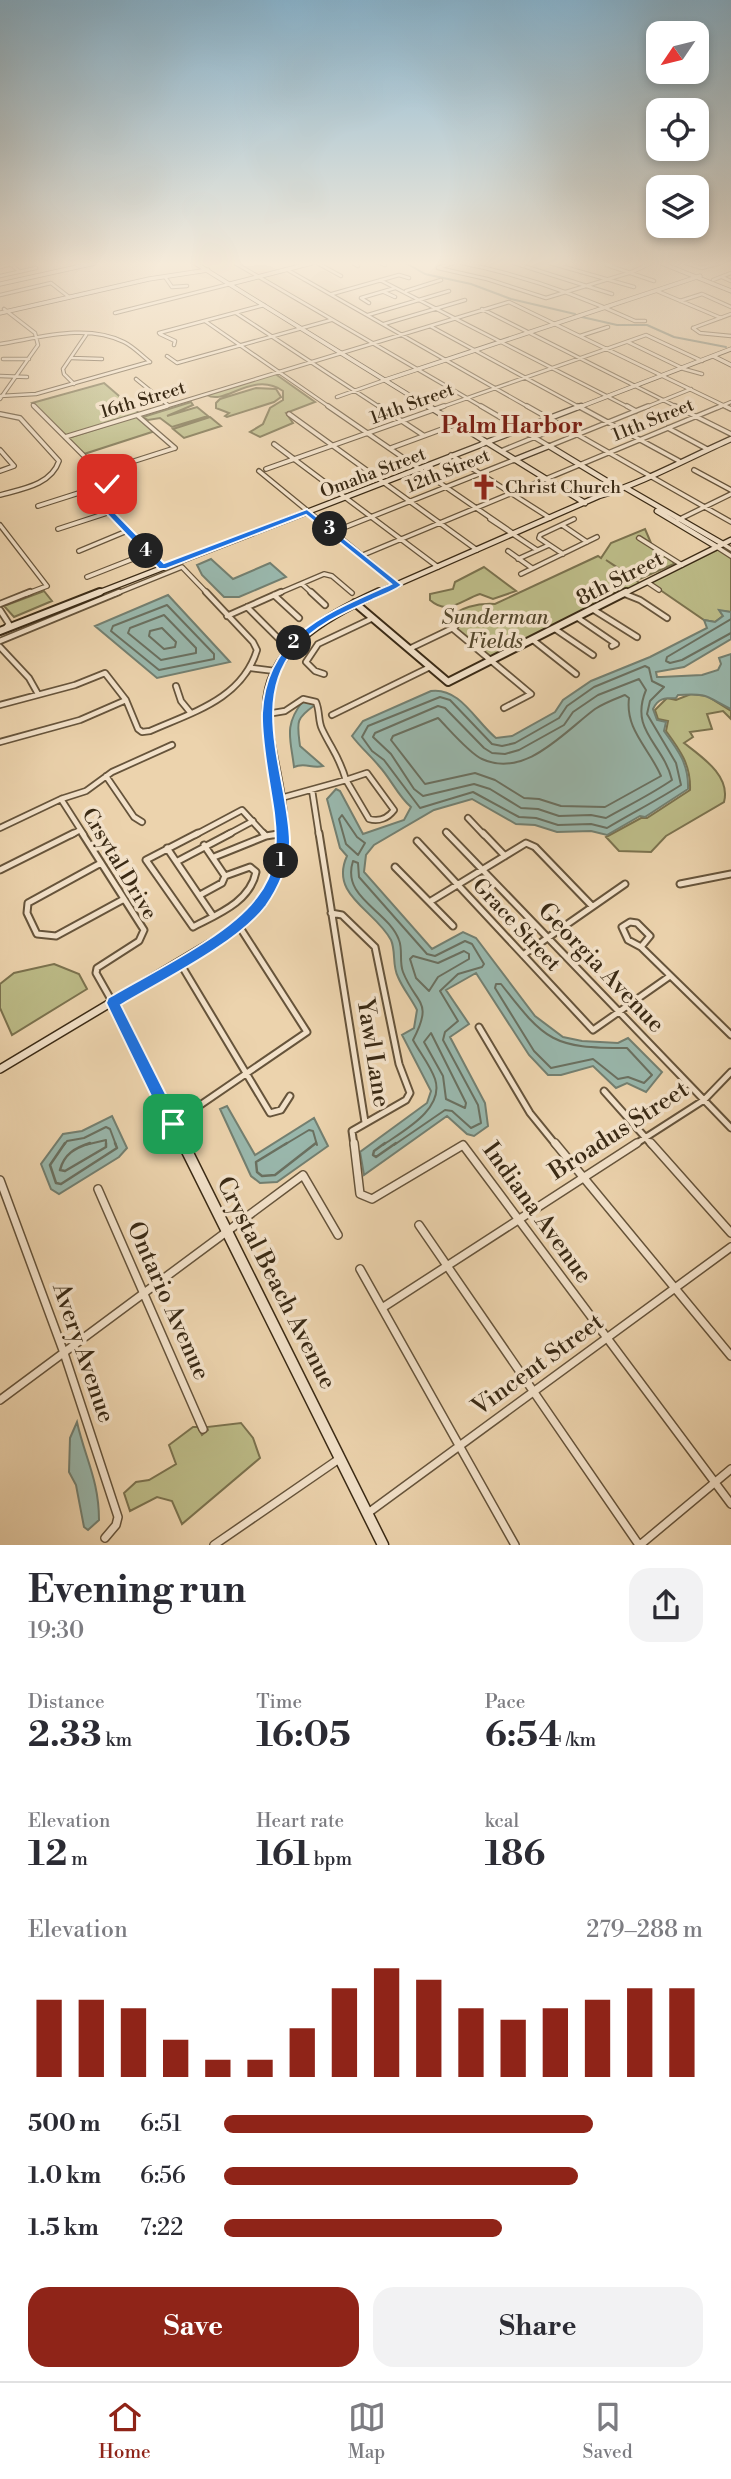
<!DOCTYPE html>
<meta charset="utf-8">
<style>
body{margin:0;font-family:"Libre Bodoni",serif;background:#f2f2f3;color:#2b2b33;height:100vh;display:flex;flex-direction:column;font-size:26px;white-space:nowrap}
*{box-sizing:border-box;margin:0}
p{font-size:23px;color:#7c7c81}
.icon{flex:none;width:38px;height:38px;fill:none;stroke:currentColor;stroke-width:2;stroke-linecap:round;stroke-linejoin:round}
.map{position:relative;height:1545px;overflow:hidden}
.sheet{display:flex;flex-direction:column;background:#fff;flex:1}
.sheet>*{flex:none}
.needle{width:46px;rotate:235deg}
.tools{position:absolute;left:646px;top:21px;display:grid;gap:14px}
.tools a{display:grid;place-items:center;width:63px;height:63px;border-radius:14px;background:#fff;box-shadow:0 4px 10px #0003;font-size:35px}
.pin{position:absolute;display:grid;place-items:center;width:60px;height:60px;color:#fff;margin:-30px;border-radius:14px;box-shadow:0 4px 10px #0006}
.km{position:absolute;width:35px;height:35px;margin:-18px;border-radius:50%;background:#222;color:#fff;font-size:19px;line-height:35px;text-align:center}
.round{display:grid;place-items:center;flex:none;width:74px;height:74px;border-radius:21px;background:#f2f2f3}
.headline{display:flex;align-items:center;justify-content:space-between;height:119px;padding:0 28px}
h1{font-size:38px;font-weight:700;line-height:52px}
.stats{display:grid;grid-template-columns:repeat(3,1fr);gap:10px;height:119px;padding:7px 28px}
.stats div{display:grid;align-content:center}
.stats b{font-size:35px;font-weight:700}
.stats small{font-size:19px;font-weight:400}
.stats p{font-size:19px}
.chart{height:196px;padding:14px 28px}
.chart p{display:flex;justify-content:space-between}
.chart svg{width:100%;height:126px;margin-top:7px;stroke:#8f2418;stroke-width:6}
.cta{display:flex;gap:14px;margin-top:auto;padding:14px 28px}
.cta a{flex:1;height:80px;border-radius:21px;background:#8f2418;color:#fff;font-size:28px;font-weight:700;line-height:80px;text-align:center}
.cta a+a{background:#f2f2f3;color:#2b2b33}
ul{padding:0 28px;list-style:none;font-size:23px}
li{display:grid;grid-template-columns:112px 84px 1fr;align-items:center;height:52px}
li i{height:18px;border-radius:9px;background:#8f2418}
.dock{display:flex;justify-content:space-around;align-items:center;height:98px;border-top:2px solid #e1e1e2;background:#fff;font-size:19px;color:#7c7c81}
.dock a{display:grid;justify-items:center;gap:4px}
.dock .active{color:#8f2418}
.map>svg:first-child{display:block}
.green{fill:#bcbb87;stroke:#7b724e;stroke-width:2}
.water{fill:#99b7ac;stroke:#737f70;stroke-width:2}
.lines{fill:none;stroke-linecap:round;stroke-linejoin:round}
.shore-far1{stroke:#6a7060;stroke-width:2}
.shore{stroke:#6a7060;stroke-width:2.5}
.stream{stroke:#737f70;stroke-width:2}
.street-far4-casing{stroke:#66543b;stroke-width:4.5}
.street-far3-casing{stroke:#66543b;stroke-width:6}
.street-far2-casing{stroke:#66543b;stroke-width:8}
.street-far1-casing{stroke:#66543b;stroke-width:9}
.street-casing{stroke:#66543b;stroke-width:10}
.secondary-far4-casing{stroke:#3a2a15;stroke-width:5}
.secondary-far3-casing{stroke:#3a2a15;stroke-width:7}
.secondary-far2-casing{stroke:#3a2a15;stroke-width:10}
.secondary-far1-casing{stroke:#3a2a15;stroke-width:10}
.secondary-casing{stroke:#3a2a15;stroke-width:13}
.street-far4{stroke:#f3e2ca;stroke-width:2.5}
.street-far3{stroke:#f3e2ca;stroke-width:3.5}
.street-far2{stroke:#f3e2ca;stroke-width:4.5}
.street-far1{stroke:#f3e2ca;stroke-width:5}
.street{stroke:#f3e2ca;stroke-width:7}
.secondary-far4{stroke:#f3e2ca;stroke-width:3.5}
.secondary-far3{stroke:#f3e2ca;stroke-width:4.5}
.secondary-far2{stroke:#f3e2ca;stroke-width:6}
.secondary-far1{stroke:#f3e2ca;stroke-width:7}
.secondary{stroke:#f3e2ca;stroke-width:10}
.route{fill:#1a73e8;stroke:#fff;stroke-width:2}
.labels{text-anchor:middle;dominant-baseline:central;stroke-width:7;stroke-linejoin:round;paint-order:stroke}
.far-street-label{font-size:18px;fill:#3a2a15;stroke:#f3e2ca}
.far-poi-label{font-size:18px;fill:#3a2a15;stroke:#f3e2ca;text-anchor:start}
.street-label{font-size:21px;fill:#3a2a15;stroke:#f3e2ca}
.park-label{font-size:21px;font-style:italic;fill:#54472c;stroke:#f3e2ca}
.far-district-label{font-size:23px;font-weight:bold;fill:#7a1f14;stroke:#f3e2ca}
.near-street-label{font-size:24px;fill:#3a2a15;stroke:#f3e2ca}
</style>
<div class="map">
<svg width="731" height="1545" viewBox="0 0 731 1545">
<rect width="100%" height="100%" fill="#ecd3ad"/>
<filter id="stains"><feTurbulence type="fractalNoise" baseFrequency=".00286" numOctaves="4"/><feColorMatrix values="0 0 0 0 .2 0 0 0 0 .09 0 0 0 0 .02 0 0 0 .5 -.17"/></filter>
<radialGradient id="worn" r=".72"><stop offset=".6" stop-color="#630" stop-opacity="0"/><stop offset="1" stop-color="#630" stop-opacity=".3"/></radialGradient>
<path class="green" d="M274,373L315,402L286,413L293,423L260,437L250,432L263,424L270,408L283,400V391C253,370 225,406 207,395Z
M104,383L140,414L66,436L32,403Z
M256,388L276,389L281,397L274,402L227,417L225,416L229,413L216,408V403L220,399Z
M191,402L193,405L167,416L197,407L208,416L172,427L160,418L148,420L143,417Z
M138,416L155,431L84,454L68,438Z
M210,417L221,426L184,438L173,429Z
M645,529L651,543L640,536L637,538L673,561L674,564L637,580L606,560L641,584L492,660L454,628L448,620C459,607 478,603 495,604L598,556L601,558L611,543Z
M727,545L731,547V612L720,611L723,616L715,622L704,620L650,583Z
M484,567L516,591L493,599L480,594C461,600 448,616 430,600V594L453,589L455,582Z
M44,591L52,601L14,617L4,606Z
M691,694L707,696L731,711V719L723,711L707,714L712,729L690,732L693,737L684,743C702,757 731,776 724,802L666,836L651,852L619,851L606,837L641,818H647L690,790C691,765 680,750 666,731L668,721L658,719L655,710L667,698L676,700Z
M54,964L79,974L87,989L12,1035L0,1008V984L14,973Z
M241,1423L253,1438L260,1458L182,1524L172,1501L157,1497L130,1511L124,1493L136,1482L149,1480L176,1464L169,1445L193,1427H198L202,1435L208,1430L207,1427Z"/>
<path class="water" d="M211,559L233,579L270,563L286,577L239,597H224L202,575L197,565Z
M168,595L230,662L157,678L95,626Z
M719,610L731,612V639L684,667L656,672L657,677H661L702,675L718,670L721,664L719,658L731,654V709C705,696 708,693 678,695L676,698C665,698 658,698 653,709L657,720L666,722L664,731C678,750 689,764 688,789L645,817L640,816L607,835L591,831L557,832L535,825L516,824L472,799L434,810L374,845L366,855L364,872L432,949L463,932L476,938L535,1016L563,1037L582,1041L618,1043L628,1038L662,1072L646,1092L627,1083L616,1088L593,1066L561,1075H548L529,1055L476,973L446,990L469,1024L450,1037L485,1103L488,1126L474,1136L467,1134L447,1116L364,1175L360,1152L427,1103L431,1091L402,1035L414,1028L417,1010C411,998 403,989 398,977C392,966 396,951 391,940C375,910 329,895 347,856L340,848L327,799L336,789L340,791L363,834L404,820L411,807C398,796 391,779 379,766C370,755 361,748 352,736L363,721L431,691C460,687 476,722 496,738L512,736L555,712L563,700L591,681L650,657L707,628L704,620L715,622L723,616Z
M303,701L312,702L315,705C295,719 297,722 300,746L323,766C312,769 305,762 294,767C291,740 283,726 303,701Z
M227,1106L255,1155L314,1118L328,1146L277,1182L260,1183L251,1176L220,1109Z
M112,1116L127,1148L119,1157L59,1194L51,1189L41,1164L63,1134L82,1131Z
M77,1422C85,1458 99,1480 99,1520L88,1530L84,1527L76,1485L69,1472L70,1438Z"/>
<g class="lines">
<path class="shore-far1" d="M167,605L214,654V659L159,670L111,631L113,626Z
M164,615L196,648V653L161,660L128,633L130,628Z
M731,619L667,657L666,661L670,663L682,660L731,633
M162,628L176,642L175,647L164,649L149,636L150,631Z
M645,666L649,668L652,681L664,687L650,701L647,714L676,763L681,785C656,801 632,813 607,828L591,824L558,825L536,818L519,817L473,792L420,808L384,760L372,751L362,737L368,726L440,697L450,700L492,744L502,746L515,743L559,718L567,706L594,687Z
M639,679L646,690C629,731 663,743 672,780C650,795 629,805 606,818L591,815L559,816L538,809L521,808L490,789L474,784L423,796L414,789L391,754L373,737L375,733L438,706L445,708L484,748L492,753L505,754L519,750L564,725L573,712L598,695Z
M625,695L629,698C625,730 649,748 661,776L605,807L561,806L539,799L524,798L495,780L475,773L425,784L391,740L393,736L438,718C449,729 469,753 482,759C525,779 564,732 595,709C604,703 615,699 625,695Z
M342,815L357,837L365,843L358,855L346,844L339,819Z
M464,951L469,954V959L438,977L429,991L416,978L410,959L413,956L438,963Z
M496,984H501C546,1042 553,1048 627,1048L652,1075L644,1083L628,1077L618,1079L593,1059L551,1068L534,1051L495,988Z
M431,1033L466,1103L465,1108L446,1099L443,1076L424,1042Z
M64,1145L67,1141L84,1138L106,1127L110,1129L116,1145
M85,1145L106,1140V1145
M284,1145L309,1130L313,1131L317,1145
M383,1145C403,1131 445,1109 435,1079C430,1065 420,1053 413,1040C434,1000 416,1005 403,972C399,962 403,950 399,940C388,910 341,898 353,861L358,863L359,877L427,954L435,956L465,941L472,944L484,964L482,967L458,974L440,991L458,1021L445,1032L443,1040L478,1105L481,1123L471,1128L452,1111L445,1110L394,1145"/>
<path class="shore" d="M65,1143L50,1165L56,1183L61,1184L117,1148L115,1143
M90,1143C75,1148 64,1154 60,1170L65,1171L106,1147V1143
M287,1143L256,1162L257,1172L262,1176L275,1175L316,1143
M385,1143L374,1151L373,1155L376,1157L396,1143"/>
<path class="stream" d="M406,263L425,274L471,284L511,299L575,314
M582,317L617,325H647L674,337L726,347"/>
<g class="street-far4-casing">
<path id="street-far4" d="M9,263L19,271
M235,263L484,408
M317,263L341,276
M353,263L358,266
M380,263L385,265
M462,263C523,275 579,295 635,321H645
M514,263L612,294
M550,263L634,287
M686,263L702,268L720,263
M559,265L568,263
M607,265L654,281
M0,267L10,264
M438,268L487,279L546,298L632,272L651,263
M438,268L453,263
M286,269L530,408
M0,276L36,268
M165,277L172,287L187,286
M722,277L731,281
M380,280L630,408
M713,280L731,273
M406,291L441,280
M657,291L721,318
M384,292L395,297
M332,294L399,275L409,278
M0,295L51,283L69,297
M680,301L702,294L731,307
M369,303L361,298L395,288
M482,309L679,408
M115,313L230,284
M236,313L381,408
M368,315L449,291
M205,321L331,408
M384,324L465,300
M430,326L581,408
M693,328L731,314
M693,328L700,333L731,336
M159,333L264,305
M160,334L175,341L174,345
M580,336L608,327
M628,342L684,369L702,374
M0,344C39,338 86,323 124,342C134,347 141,355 150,362
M167,356L177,363L331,320
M72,358L102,359
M3,359H29
M0,376L27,377
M136,379L168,405
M74,384L64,374L63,369L86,335
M0,396L36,394L149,362
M337,397L385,380
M0,399L38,345L35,333L4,309
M33,405L36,408
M161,408L509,302L729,408
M439,408L646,335L702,361
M644,408L691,389
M717,408L731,402"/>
</g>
<g class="street-far3-casing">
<path id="street-far3" d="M34,406L100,472L175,448
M328,406L514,534
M379,406L423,435
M481,406L549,446L648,406
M527,406L731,522
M578,406L679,461
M627,406L636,411
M675,406L731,434
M725,406L731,409
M0,414L20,418L59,461C51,485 22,489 0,495
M289,414L477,550
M138,416L175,448
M668,428L707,449
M65,437L167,406
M274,444L438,567
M391,448L456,424
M0,450L14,466L0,471
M501,451L562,426
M451,455L550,518
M266,469L444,406
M694,470L731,490
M259,471L398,585
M89,490L162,567
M38,506L107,484
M490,519L537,550
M678,520L731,494
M0,525L47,586L26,594
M562,525L587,542
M58,529L110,512
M333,532L514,460
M639,538L682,565
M723,544L731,549
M717,547L731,556
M79,551L127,531
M508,551L532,568
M563,554L539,538L540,535L574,519
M363,555L721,406
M518,559L549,545
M521,574L597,537
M87,577L148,553
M647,582L659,590
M302,584L313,594
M115,594L182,567L208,594
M277,594L324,574L332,576L352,593"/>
</g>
<g class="street-far2-casing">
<path id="street-far2" d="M311,592L325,605
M625,594L640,600L667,618
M274,595L299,618
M0,604L30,592
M247,607L280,640
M0,610L9,624L5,629
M594,610L637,637
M227,616L281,592
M578,618L616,644L612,646
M452,628L531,694L504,708
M555,629L593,655
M533,640L576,674
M0,641L119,592
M0,647L29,678L38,694
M409,649L455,627
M251,668L275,671
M324,674L315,671L306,662L318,644L373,618
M176,686L181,701L190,712
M0,705L75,685L105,673L126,700L138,729L142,732L150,731C193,712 242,699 257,650L253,642L206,592
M267,714L285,711L303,699L316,702C320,711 318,721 322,729C332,750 339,756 346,780L281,798
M332,715L430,667
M0,742L80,720L126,700
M367,773L394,810C388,818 379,822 369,819L346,780Z
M106,776L134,817L142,822
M312,790L319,835
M61,799L84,835
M468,818L484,835
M0,828L61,799L86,791L112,772L172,745
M446,832L449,835
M71,835L80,830
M195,835L242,810L265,835
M227,835L253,821
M274,835L284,833"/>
</g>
<g class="street-far1-casing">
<path id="street-far1" d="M82,833L144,930L139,941L97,968L96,973L113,1003
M198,833L146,860L193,927C218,914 250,902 256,872L250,867L225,876
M263,833L266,836
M319,833L365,1122
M447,833L731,1128
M483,833L505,856
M417,841L593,1030L670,976
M167,848L213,916
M214,857L266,836L284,833
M178,861L231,833
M101,863L28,903L27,913L37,934L56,936L124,899
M395,867L453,926
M0,870L74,833
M680,884L731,874
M200,895L222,883L225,876L204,845
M431,901L526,843L535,847L592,906
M331,913L342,915L375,947L399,1064L410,1093L406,1100L352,1131L354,1145
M630,922L637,923L650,936L641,947L628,940L622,927Z
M641,947L731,1035
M523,955L625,884
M180,963L270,1113L281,1110L290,1096
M479,1027L530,1113L556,1145
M604,1091L652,1145
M174,1123L307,1032L239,926
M634,1145L704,1100L731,1072"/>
</g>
<g class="street-casing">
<path id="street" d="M354,1143L360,1194L372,1199L463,1145L731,1504
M555,1143L731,1356
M651,1143L731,1233
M0,1180L64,1353L118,1517L116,1525L105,1538
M98,1189L203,1429
M419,1225L639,1545
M360,1269L515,1545
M382,1308L637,1143
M0,1400L303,1175L338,1235
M368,1513L731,1247
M214,1545L339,1459
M640,1545L731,1469"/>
</g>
<g class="secondary-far4-casing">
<path id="secondary-far4" d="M195,263L430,408
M661,263L731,291
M0,284L95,263
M230,284L312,263
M0,313L149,279L208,270
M713,356L731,365
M385,380L700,276
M577,408L731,349"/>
</g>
<g class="secondary-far3-casing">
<path id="secondary-far3" d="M428,406L585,503
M482,444L581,406
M514,460L549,446L615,486
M626,488L723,544
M657,511L717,547
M95,594L483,444
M375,594L599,496C641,484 690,457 731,439
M623,594L731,540"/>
</g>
<g class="secondary-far2-casing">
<path id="secondary-far2" d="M355,603L448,682L626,592
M0,631L100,592
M284,835C284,794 271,756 267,717C261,650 328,615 379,592"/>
</g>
<g class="secondary-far1-casing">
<path id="secondary-far1" d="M113,1003L184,1145
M0,1069L239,926L273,884L280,865L284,833"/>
</g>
<g class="secondary-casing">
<path id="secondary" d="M183,1143L383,1545"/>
</g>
<use href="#street-far4" class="street-far4"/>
<use href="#street-far3" class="street-far3"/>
<use href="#street-far2" class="street-far2"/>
<use href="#street-far1" class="street-far1"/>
<use href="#street" class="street"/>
<use href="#secondary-far4" class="secondary-far4"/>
<use href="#secondary-far3" class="secondary-far3"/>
<use href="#secondary-far2" class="secondary-far2"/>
<use href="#secondary-far1" class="secondary-far1"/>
<use href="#secondary" class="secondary"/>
</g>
<linearGradient id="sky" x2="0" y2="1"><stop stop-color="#88b5d0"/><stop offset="0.55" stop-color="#f6ebda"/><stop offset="1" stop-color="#f6ebda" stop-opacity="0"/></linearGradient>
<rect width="731" height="479" fill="url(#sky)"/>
<path class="route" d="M104,482L111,484L94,491L164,563L307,509L402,585C394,591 383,595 374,599C345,612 315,625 294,650C250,703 289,781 290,842C290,863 278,889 266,906C238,943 163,980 121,1005L181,1124L178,1129L173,1132L167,1129L106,1003L108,998C150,973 228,936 256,898C277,872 278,845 274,813C270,784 261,742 262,713C266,634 329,612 391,584L306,515L166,569H159L84,490Z"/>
<defs>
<g id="church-bare" transform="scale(2.1)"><path d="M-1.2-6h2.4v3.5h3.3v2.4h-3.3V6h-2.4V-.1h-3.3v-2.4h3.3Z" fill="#8f2418" stroke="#f3e2ca" stroke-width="2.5" paint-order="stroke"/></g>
</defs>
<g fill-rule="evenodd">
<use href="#church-bare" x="484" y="487"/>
</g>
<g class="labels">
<g class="far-street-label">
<text transform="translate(143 400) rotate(-17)">16th Street</text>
<text transform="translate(412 404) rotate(-20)">14th Street</text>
<text transform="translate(653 420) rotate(-22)">11th Street</text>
<text transform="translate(448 471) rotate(-22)">12th Street</text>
<text transform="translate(373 473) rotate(-21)">Omaha Street</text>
</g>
<g class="far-poi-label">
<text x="505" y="487">Christ Church</text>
</g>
<g class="street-label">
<text transform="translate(620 579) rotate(-27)">8th Street</text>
<text transform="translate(119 864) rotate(59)">Crsytal Drive</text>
<text transform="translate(516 925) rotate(47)">Grace Street</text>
</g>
<g class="park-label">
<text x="495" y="618">Sunderman<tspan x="495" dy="24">Fields</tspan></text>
</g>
<g class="far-district-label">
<text x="512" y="426">Palm Harbor</text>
</g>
<g class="near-street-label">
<text transform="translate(601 968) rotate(46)">Georgia Avenue</text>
<text transform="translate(373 1053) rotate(81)">Yawl Lane</text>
<text transform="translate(619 1131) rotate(-33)">Broadus Street</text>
<text transform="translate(537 1213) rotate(54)">Indiana Avenue</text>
<text transform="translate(276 1283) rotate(63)">Crystal Beach Avenue</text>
<text transform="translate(168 1301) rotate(66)">Ontario Avenue</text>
<text transform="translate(83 1353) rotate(71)">Avery Avenue</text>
<text transform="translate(538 1365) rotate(-36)">Vincent Street</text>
</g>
</g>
<rect width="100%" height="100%" filter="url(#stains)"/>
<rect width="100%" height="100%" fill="url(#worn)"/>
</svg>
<div class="tools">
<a><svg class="needle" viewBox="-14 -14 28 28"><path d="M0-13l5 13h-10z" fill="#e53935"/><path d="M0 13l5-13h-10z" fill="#7c7c81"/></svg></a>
<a><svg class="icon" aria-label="locate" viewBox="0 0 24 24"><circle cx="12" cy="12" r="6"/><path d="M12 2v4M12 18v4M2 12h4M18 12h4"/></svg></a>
<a><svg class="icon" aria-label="layers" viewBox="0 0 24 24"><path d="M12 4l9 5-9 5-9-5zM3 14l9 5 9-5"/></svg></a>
</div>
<div class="pin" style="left:173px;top:1124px;background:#1e9e55"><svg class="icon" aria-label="arrive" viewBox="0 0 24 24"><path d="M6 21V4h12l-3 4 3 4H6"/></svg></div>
<div class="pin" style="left:107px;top:484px;background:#d93025"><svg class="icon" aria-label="check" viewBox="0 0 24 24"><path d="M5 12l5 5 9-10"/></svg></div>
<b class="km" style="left:281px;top:861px">1</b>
<b class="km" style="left:294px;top:643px">2</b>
<b class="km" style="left:330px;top:529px">3</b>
<b class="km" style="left:146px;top:551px">4</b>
</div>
<section class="sheet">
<div class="headline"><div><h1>Evening run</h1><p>19:30</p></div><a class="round"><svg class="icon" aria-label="share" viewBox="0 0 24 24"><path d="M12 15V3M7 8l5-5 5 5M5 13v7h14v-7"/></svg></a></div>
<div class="stats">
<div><p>Distance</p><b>2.33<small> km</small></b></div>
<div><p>Time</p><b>16:05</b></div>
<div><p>Pace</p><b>6:54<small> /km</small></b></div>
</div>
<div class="stats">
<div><p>Elevation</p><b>12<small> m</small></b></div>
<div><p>Heart rate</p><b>161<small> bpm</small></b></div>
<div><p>kcal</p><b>186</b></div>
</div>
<div class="chart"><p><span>Elevation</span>279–288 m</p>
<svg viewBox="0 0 160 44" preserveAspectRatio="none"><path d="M5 44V17M15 44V17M25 44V20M35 44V31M45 44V38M55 44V38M65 44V27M75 44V13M85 44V6M95 44V10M105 44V20M115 44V24M125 44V20M135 44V17M145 44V13M155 44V13"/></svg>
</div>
<ul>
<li><b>500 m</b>6:51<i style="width:77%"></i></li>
<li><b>1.0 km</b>6:56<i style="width:74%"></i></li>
<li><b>1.5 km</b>7:22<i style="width:58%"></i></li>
</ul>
<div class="cta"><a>Save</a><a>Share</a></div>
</section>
<nav class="dock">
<a class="active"><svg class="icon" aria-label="home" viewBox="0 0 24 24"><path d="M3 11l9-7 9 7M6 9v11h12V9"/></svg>Home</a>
<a><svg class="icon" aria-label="map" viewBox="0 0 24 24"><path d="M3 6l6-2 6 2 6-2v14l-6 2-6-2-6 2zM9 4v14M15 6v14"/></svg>Map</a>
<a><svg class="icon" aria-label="saved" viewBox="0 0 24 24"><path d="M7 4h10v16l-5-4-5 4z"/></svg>Saved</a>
</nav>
